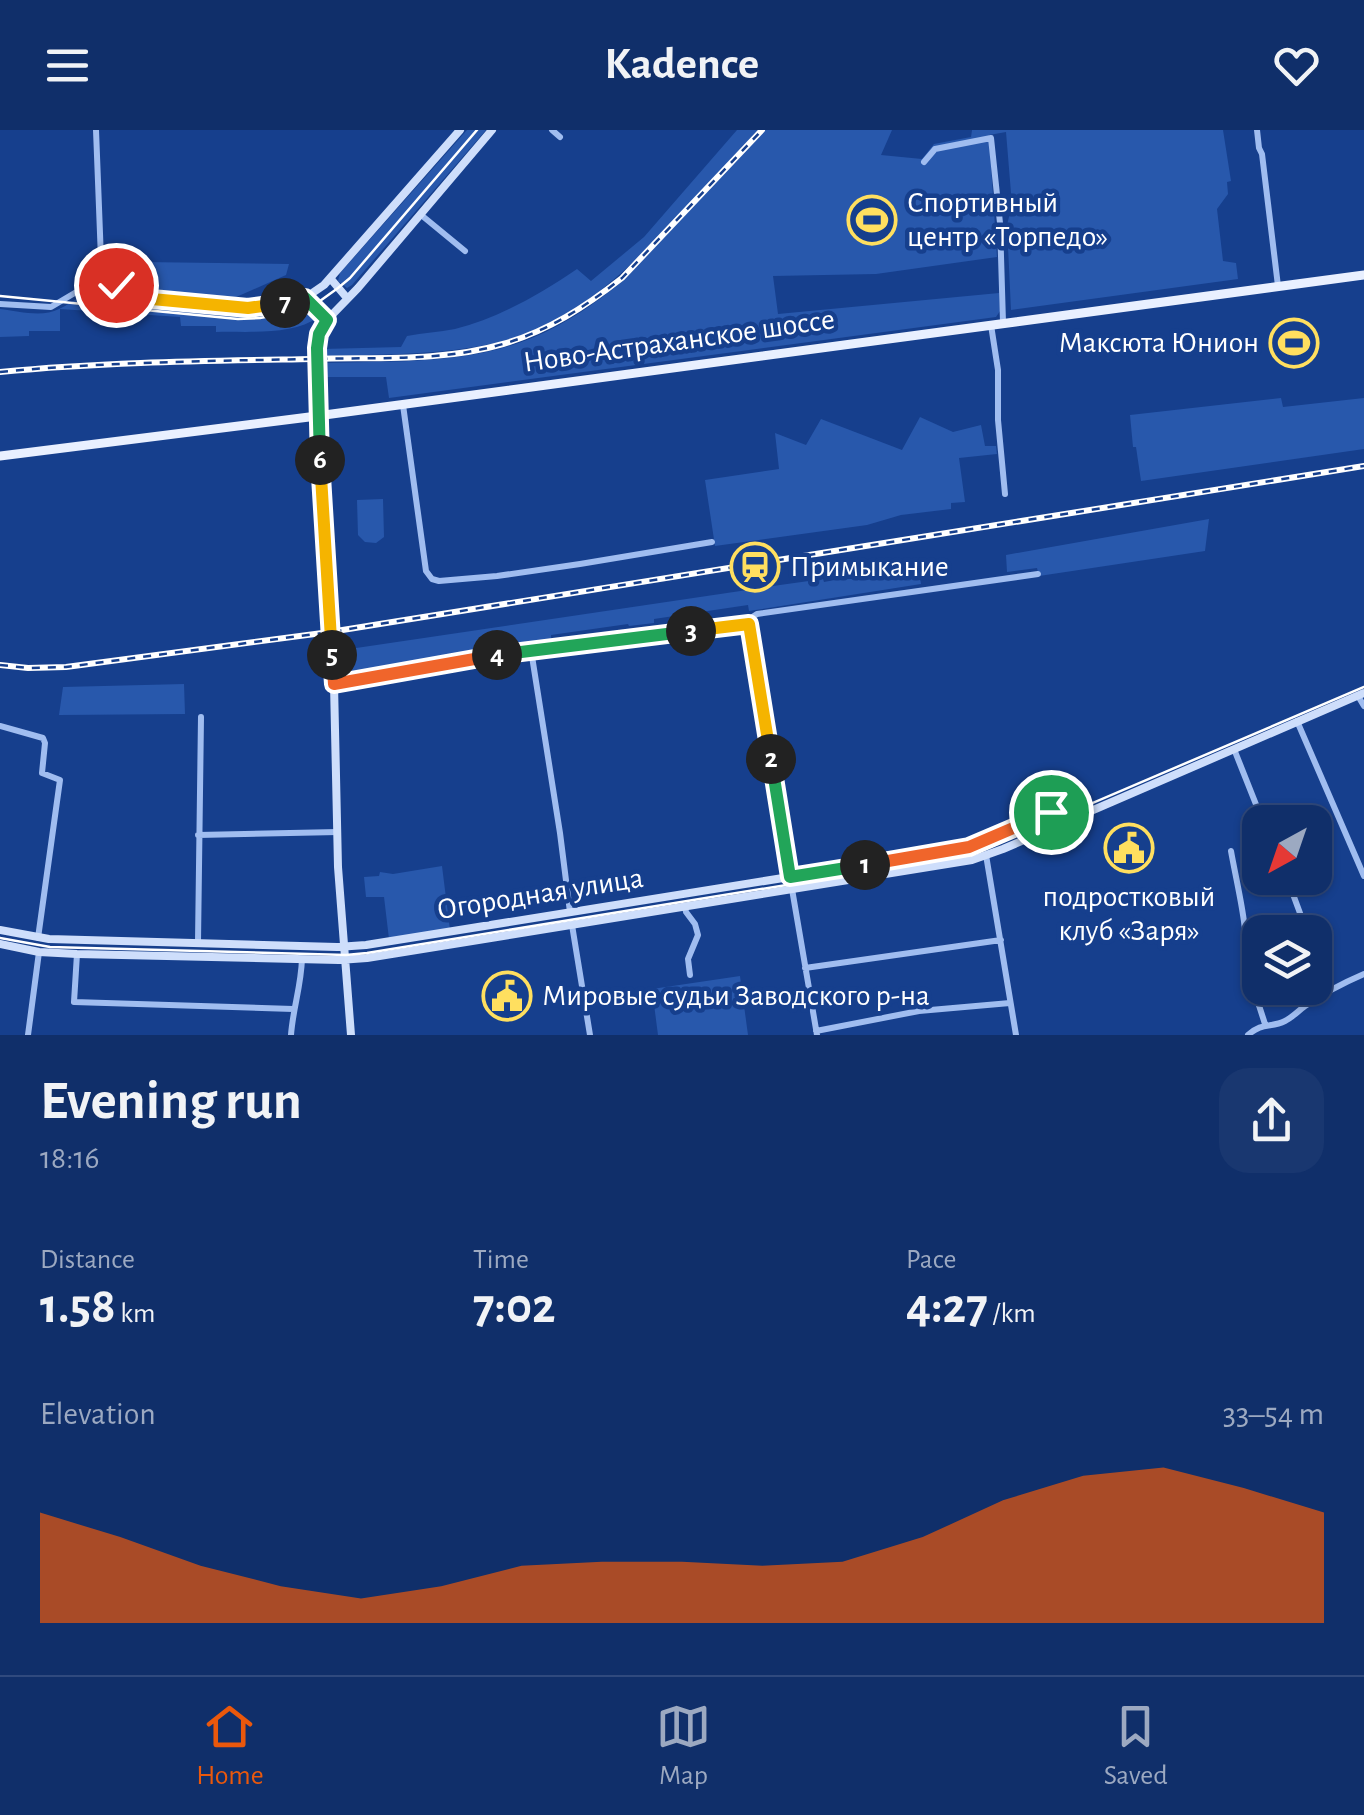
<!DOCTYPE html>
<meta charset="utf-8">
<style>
body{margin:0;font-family:"Alegreya Sans",sans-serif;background:#193770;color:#f1f3f6;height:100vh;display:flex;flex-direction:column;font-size:38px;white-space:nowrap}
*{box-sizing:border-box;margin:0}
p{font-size:32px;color:#9ca9c1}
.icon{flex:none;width:55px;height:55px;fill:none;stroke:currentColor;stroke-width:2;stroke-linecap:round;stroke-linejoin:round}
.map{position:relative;height:905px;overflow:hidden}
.drawer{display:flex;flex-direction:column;background:#102f6a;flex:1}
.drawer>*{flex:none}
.needle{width:65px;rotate:220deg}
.tools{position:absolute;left:1242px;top:675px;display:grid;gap:20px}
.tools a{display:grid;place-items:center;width:90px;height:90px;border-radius:20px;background:#102f6a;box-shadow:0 2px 8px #0004,0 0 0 2px #304a7e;font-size:50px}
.pin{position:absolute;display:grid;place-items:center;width:85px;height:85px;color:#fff;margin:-42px;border:5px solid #fff;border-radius:50%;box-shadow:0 2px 10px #0007}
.km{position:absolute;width:50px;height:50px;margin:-25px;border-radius:50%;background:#222;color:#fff;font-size:28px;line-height:50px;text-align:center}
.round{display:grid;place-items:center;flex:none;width:105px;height:105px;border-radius:30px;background:#193770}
.overview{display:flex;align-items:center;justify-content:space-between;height:170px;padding:0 40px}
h1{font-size:55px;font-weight:700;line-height:75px}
.metrics{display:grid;grid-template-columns:repeat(3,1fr);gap:15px;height:170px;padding:10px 40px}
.metrics div{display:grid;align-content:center}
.metrics b{font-size:50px;font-weight:700}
.metrics small{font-size:28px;font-weight:400}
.metrics p{font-size:28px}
.chart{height:280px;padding:20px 40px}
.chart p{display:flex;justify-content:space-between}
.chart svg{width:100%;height:180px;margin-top:10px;fill:#ea580c;opacity:.7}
header{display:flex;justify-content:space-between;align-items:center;height:130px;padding:0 40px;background:#102f6a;font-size:45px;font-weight:700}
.tab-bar{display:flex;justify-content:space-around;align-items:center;height:140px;border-top:2px solid #304a7e;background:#102f6a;font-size:28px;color:#9ca9c1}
.tab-bar a{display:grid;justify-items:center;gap:5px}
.tab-bar .selected{color:#ea580c}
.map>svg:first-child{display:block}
.green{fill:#2858ac}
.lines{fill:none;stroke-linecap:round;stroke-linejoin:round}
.street{stroke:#a0bdf0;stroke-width:6}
.secondary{stroke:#cedefb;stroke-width:8}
.primary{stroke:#e9f0ff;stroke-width:9}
.tram{stroke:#fff;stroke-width:2.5}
.rail-casing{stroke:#fff;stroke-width:6}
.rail{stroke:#163f8d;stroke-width:2.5;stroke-dasharray:8;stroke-linecap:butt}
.split-1-casing{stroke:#fff;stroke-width:20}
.split-2-casing{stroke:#fff;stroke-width:20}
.split-3-casing{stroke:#fff;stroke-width:20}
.split-4-casing{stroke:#fff;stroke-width:20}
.split-5-casing{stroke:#fff;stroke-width:20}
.split-6-casing{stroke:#fff;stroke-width:20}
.split-7-casing{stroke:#fff;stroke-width:20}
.split-8-casing{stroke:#fff;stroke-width:20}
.split-1{stroke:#f0652b;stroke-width:12}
.split-2{stroke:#22a559;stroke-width:12}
.split-3{stroke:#f5b400;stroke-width:12}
.split-4{stroke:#22a559;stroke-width:12}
.split-5{stroke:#f0652b;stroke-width:12}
.split-6{stroke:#f5b400;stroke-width:12}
.split-7{stroke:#22a559;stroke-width:12}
.split-8{stroke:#f5b400;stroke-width:12}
.labels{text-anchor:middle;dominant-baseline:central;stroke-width:9;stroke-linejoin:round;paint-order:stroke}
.poi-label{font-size:30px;fill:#fff;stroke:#163f8d;text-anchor:start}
.street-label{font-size:30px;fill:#fff;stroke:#163f8d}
</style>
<header><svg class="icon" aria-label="menu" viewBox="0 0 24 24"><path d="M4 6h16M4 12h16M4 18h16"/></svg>Kadence<svg class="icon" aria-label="heart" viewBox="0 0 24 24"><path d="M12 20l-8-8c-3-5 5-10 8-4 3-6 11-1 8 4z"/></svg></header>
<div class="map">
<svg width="1364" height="905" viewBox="0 0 1364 905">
<rect width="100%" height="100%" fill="#163f8d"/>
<path class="green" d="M467,0H486L352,155L347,158L338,151L340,143Z
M737,0H758C732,28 705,56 679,85C628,140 575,193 499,212C442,226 381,224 323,226V219L401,217L407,206C423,203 439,202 455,199C499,188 540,164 577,139L591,151L644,107Z
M765,0H892L881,25L922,29L934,14L971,7L972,0H1223L1231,51L1227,52L1228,64L1217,79L1223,131L1236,133L1238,149L1011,180L1007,95L1012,75L1006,2L989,5L997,127L876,144L773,146L778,184L999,163L1000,181L996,187L389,268L386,247H324L323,233C392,231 466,235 532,208C566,194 596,173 624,150Z
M141,132L289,134L286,145L234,168L153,159L138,151Z
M105,157L151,173L249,182L303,175L312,179L319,187C291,206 249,201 216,202V196H181L180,187L60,179V201H29V206L0,207V179C18,181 42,188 59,179C76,171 86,160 105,157Z
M1281,268L1283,277L1364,268V319L1141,351L1136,317H1133L1130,285Z
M920,287L953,302L981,295L985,316H996L997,324L959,328L965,372L951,373V379L901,385L867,395L715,416L705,350L779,339L775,303L806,315L821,289L902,320Z
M383,369L384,407L376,413L365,412L358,405L357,370Z
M1209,389L1205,421L1039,446L1037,438L1007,442L1006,425Z
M918,434L921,454L749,481L748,475L654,489V493L629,496L628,494L551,505V511L343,549L337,543L336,521L780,455L823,449L824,452Z
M184,554L185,584L59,585L63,557Z
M442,736L450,800L389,809L384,767H366L364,747L379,746L380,742L393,744Z
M740,846L748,905H658L652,859Z"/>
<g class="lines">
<path class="street" d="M96,0L101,129L100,148
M552,0L560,7
M1257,0L1259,18L1262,24L1278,156
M924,32L935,19L991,8L1000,93L1003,192
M420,84L465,121
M100,148L151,169L248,178L271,176L305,168
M0,174L51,177L100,148
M991,195L998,240V290L1005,364
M403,275L426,441L432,449L439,451L497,446L580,434L712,412
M749,494L790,747
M531,520L560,703L570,782
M334,554L521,521L749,494L751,488L757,484L1038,444
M1358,566L1364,576
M1297,591L1364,746
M0,596L43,608L45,613L42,643L60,650L38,808
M1234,619L1263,692
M198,705L338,702
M1231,721C1236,750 1250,804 1245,832L1265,894
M986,725L1016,905
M1287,748L1307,802
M792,759L817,905
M685,777L686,782L695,794L698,805L688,829L690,845
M572,795L590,905
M198,812L201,587
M77,824L74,872L293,879
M1315,825L1328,861
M805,838L1001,810
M816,901L919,881L1010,873
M28,905L39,822
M291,905C293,878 301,857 302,829
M1248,905C1262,892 1271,898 1285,891C1293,887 1298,881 1305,876C1324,863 1343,853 1364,844"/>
<path class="secondary" d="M330,148L347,168
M327,190L305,168L324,155L460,0
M0,800L49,809L337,817L366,815L945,722L982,713L1062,679L1074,687
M0,814L39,822L77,824L339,830L367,828L972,730L1003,719L1364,563
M351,905L338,737L334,554L317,286L319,205L327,190L358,158L492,0"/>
<path class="primary" d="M0,326L317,286L1364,145"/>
<path class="tram" d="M0,166L238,189L260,188L301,180L313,176L338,158L350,148L477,0
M0,808L50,817L346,825L367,823L971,725L1364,557"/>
<g class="rail-casing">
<path id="rail" d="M0,242C104,232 208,231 313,229C375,227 442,232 503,214C548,201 585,177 622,148L762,0
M0,535L28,538L66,537L330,502L1364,336"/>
</g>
<use href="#rail" class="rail"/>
</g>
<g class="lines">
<g class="split-1-casing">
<path id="split-1" d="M865,735L969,717L1051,682"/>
</g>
<g class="split-2-casing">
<path id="split-2" d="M771,629L790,747L865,735"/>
</g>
<g class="split-3-casing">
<path id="split-3" d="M691,501L749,494L771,629"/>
</g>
<g class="split-4-casing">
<path id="split-4" d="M497,525L691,501"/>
</g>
<g class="split-5-casing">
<path id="split-5" d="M332,525L334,554L497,525"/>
</g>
<g class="split-6-casing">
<path id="split-6" d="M320,330L332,525"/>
</g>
<g class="split-7-casing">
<path id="split-7" d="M285,173L305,168L327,190L319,204L317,218L320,330"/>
</g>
<g class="split-8-casing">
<path id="split-8" d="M116,155L152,169L248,178L285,173"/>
</g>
<use href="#split-1" class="split-1"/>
<use href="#split-2" class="split-2"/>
<use href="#split-3" class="split-3"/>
<use href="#split-4" class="split-4"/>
<use href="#split-5" class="split-5"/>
<use href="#split-6" class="split-6"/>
<use href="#split-7" class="split-7"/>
<use href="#split-8" class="split-8"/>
</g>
<defs>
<g id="stadium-ring" transform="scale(2.5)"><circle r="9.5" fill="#163f8d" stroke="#ffdf5f" stroke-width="1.5"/><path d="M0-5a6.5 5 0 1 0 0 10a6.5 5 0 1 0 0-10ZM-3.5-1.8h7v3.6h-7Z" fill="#ffdf5f"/></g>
<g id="station-ring" transform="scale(2.5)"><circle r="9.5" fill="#163f8d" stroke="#ffdf5f" stroke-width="1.5"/><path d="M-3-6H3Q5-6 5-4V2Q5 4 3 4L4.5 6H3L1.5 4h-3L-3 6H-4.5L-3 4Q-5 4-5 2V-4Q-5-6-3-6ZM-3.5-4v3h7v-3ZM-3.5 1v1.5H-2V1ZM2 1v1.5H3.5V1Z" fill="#ffdf5f"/></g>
<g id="civic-ring" transform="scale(2.5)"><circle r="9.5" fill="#163f8d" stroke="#ffdf5f" stroke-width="1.5"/><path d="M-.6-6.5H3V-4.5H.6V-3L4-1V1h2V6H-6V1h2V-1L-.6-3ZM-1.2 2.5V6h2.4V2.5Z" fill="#ffdf5f"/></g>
</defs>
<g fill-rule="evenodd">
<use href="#stadium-ring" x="872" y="90"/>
<use href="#stadium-ring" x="1294" y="213"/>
<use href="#station-ring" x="755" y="437"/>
<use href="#civic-ring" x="1129" y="718"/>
<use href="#civic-ring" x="507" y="866"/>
</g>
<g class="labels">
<g class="poi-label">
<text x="907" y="73">Спортивный<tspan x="907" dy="34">центр «Торпедо»</tspan></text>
<text x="1259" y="213" text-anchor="end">Максюта Юнион</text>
<text x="790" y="437">Примыкание</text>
<text x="1129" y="767" text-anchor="middle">подростковый<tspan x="1129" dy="34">клуб «Заря»</tspan></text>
<text x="542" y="866">Мировые судьи Заводского р-на</text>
</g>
<g class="street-label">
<text transform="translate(679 211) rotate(-8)">Ново-Астраханское шоссе</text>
<text transform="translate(540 764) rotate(-9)">Огородная улица</text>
</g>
</g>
</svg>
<div class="tools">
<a><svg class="needle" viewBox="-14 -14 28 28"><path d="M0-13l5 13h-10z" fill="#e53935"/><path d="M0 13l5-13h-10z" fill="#9ca9c1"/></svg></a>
<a><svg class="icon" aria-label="layers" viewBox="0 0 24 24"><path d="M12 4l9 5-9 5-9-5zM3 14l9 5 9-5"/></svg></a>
</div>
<div class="pin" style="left:1051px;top:682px;background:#1e9e55"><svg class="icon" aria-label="arrive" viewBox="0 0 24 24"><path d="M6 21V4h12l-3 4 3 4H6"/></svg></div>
<div class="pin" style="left:116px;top:155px;background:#d93025"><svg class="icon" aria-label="check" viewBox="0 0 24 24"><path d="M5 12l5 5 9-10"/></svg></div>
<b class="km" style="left:865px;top:735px">1</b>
<b class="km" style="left:771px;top:629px">2</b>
<b class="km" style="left:691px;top:501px">3</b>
<b class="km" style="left:497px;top:525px">4</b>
<b class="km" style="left:332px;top:525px">5</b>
<b class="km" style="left:320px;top:330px">6</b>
<b class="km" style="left:285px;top:173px">7</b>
</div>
<section class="drawer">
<div class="overview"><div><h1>Evening run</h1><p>18:16</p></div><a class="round"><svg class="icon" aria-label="share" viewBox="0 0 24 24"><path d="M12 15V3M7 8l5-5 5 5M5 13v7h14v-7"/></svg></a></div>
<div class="metrics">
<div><p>Distance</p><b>1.58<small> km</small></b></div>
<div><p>Time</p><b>7:02</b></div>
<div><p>Pace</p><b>4:27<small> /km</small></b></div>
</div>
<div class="chart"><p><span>Elevation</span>33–54 m</p>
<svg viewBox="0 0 160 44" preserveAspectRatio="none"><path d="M0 44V17L10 23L20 30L30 35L40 38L50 35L60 30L70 29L80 29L90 30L100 29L110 23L120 14L130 8L140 6L150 11L160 17V44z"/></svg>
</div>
</section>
<nav class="tab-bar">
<a class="selected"><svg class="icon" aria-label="home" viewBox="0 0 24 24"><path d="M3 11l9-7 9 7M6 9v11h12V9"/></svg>Home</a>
<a><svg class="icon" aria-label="map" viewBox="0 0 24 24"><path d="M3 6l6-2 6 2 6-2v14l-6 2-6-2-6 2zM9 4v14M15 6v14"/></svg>Map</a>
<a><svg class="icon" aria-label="saved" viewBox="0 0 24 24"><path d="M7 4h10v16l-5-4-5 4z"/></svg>Saved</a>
</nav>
